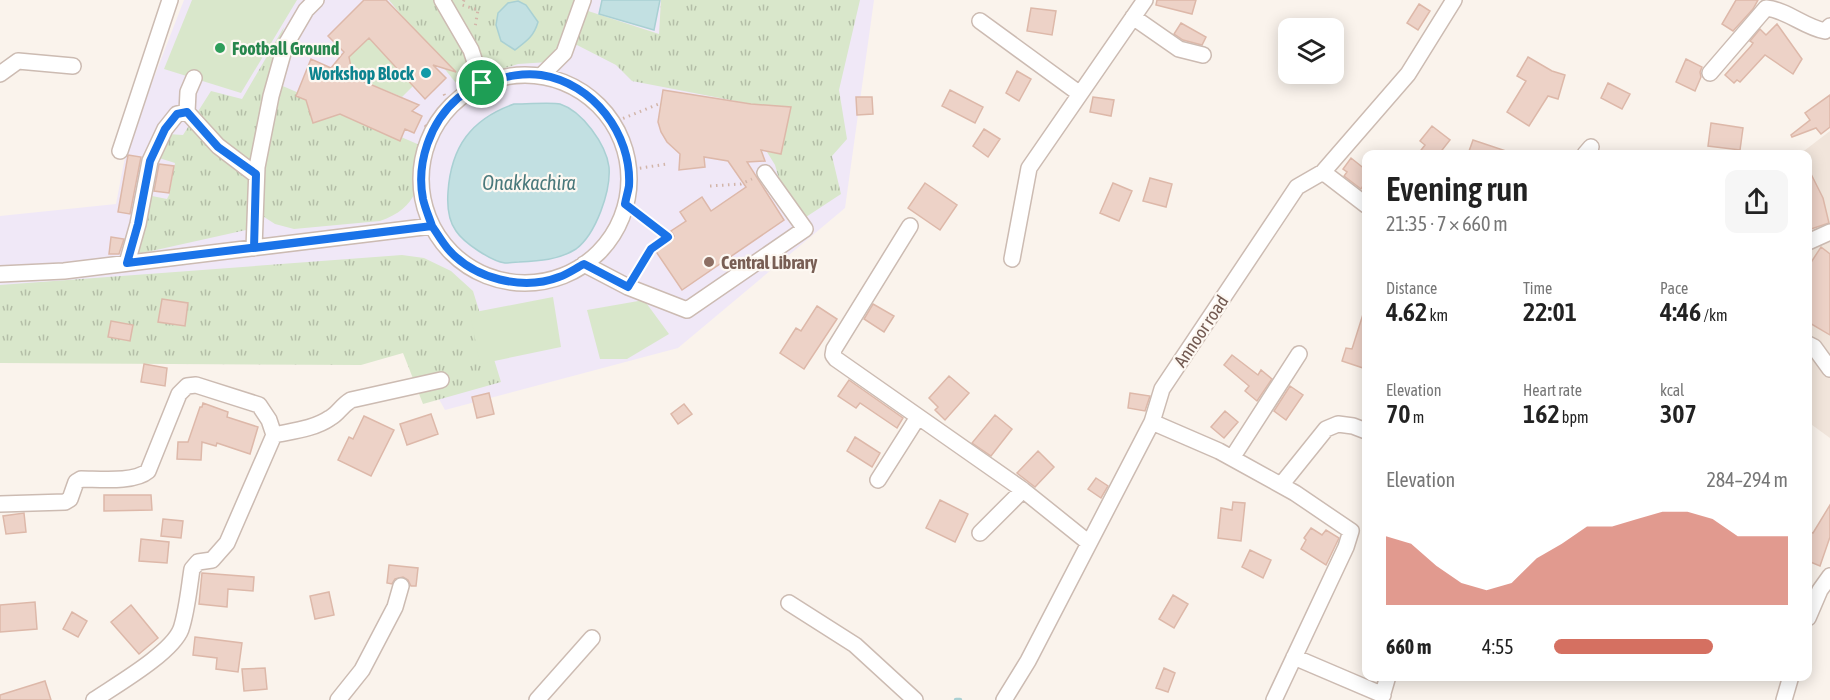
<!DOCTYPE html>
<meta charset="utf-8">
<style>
body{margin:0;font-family:"Asap Condensed",sans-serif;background:#f6f6f6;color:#222;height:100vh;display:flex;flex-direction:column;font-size:22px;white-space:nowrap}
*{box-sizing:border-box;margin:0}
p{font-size:20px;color:#767676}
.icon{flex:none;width:33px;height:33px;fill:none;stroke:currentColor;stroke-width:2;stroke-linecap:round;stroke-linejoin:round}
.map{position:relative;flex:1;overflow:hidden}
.details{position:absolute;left:1362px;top:150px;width:450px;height:531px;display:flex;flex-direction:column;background:#fff;border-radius:12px;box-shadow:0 3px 15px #0003}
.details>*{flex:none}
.buttons{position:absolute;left:1278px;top:18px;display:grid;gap:12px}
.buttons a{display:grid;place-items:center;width:66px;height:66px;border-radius:12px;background:#fff;box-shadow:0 3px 15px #0003;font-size:30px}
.pin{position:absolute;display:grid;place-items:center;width:51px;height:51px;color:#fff;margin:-26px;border:3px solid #fff;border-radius:50%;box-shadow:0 2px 6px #0007}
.round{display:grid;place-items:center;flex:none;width:63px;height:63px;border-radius:12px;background:#f6f6f6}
.overview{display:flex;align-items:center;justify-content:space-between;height:102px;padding:0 24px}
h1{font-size:33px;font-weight:600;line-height:45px}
.figures{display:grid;grid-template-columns:repeat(3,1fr);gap:9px;height:102px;padding:6px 24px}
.figures div{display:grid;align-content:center}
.figures b{font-size:26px;font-weight:600}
.figures small{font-size:16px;font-weight:400}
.figures p{font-size:16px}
.chart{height:168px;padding:12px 24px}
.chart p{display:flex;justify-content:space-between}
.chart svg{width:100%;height:108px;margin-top:6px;fill:#d57061;opacity:.7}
ul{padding:0 24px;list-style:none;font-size:20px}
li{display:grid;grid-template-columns:96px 72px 1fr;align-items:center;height:45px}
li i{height:15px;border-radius:8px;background:#d57061}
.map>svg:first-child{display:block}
.residential{fill:#f1e5db}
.education{fill:#f0e8f7}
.grass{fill:url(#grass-tufts)}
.pitch{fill:#d9e7cb}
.water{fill:#c2e0e2;stroke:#a9d0d3;stroke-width:1.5}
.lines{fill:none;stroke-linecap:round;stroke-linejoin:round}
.stream{stroke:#a9d0d3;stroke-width:4.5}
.building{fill:#edd2c7;stroke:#ddb8a9;stroke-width:1.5}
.minor-casing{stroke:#ccbbb2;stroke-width:18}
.path{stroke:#d2b5a9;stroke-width:3;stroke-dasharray:1.5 4.5;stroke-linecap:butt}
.minor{stroke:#fff;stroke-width:15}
.route-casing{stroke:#fff;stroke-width:12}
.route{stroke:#1a73e8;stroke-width:8}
.leisure-dot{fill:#2e9e5b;stroke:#fdf8f2;stroke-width:2}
.culture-dot{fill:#0f9aa8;stroke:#fdf8f2;stroke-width:2}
.education-dot{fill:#8d6e63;stroke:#fdf8f2;stroke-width:2}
.labels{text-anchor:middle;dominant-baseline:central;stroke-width:4.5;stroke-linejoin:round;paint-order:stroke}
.leisure-label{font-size:18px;font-weight:bold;fill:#27864d;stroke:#fdf8f2;text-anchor:start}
.culture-label{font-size:18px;font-weight:bold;fill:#0d838f;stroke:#fdf8f2;text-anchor:end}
.education-label{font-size:18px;font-weight:bold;fill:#785e54;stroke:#fdf8f2;text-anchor:start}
.street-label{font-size:18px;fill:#735a51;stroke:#fdf8f2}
.water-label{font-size:20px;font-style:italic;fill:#4a797c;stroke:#fdf8f2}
</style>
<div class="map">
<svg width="1830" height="700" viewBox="0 0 1830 700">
<defs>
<pattern id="grass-tufts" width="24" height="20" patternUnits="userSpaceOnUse" patternTransform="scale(1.5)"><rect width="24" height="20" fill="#d9e7cb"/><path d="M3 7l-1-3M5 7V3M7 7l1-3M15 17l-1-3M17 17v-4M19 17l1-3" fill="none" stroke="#b4bea7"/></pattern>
</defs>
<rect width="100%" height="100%" fill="#faf3ec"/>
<path class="residential" d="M1830,131V438L1808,422V154H1800Z"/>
<path class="education" d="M184,0H874L845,208L678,348L445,410L411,348L0,362V216L116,204L127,147Z"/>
<path class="grass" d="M389,0H435L482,83L464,93Z
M446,0H578L563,42L548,62L518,64L499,70L489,69L458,22Z
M661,0H860L839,90L847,139L832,156L841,194L806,217L779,179L775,165L767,152L781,153L790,107L751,104L632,81L616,65L577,45L570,48L585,10L659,34Z
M284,27L266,94L251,177L246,230L138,254L135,245L146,199L152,196L167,199L169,195L175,163L159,158L168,134L183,135L211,91L242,99Z
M278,84L422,146C422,183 418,208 380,221L294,229L275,224L261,215L262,174Z
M402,255L424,258L451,271L473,291L501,382L423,404L403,353L361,365L0,363V285Z"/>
<path class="pitch" d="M192,0H297L241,93L164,69Z
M369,38L413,86L402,97L353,77L349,57Z
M553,297L561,347L480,364L470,313Z
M644,300L669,334L627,359H600L587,310Z"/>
<path class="water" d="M602,0H660L654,30L599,14Z
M518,1L526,5L538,22C534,36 527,41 515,50L501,41L496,25L498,13L508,3Z
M514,104C524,104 553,102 560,104C582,111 606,144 609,167C611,191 596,234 576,249C559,260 539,261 519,262C515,262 509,263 505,263C491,261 464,243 456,231C448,220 447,206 448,192C451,147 471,119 514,104Z"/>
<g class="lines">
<path class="stream" d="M956,700H960"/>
</g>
<path class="building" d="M364,0H386L456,72L433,65L446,78L425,99L369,38L349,57L353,77L419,105L412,111L422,116L414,133L405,129L400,141L340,114L313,123L306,100L296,96L311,59L331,68L344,52L328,36Z
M1157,0H1196L1192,14L1156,5Z
M1736,0H1758L1753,9L1733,31L1722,24Z
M1419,4L1430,11L1418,30L1407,23Z
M1031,8L1056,11L1052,35L1027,31Z
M1181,23L1206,37L1202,45L1183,40L1174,34Z
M1777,24L1802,59L1793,74L1765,55L1740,82L1737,80L1734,83L1725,75L1751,46L1753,43L1750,41L1760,29L1766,35Z
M1528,57L1552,71L1565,75L1558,99L1548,96L1529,126L1507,112L1526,81L1517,76Z
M1686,59L1702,67L1700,72L1701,77L1695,91L1676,82Z
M1017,71L1031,79L1019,101L1006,93Z
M1608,83L1630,94L1622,109L1601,98Z
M663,90L751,104L791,107L781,154L761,150L765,161L747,162L784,220L682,290L655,250L674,236L671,231L686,221L680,212L702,197L711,211L746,187L728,161L704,157L705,167L679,170L680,154L667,142L661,132L658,122Z
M950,90L983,107L975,123L942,106Z
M1830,95V127L1821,134L1816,128L1792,137L1791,135L1810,120L1805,113Z
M856,97H872L873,114L857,115Z
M1093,97L1114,100L1111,116L1090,112Z
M1711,123L1743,128L1740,150L1708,146Z
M1432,126L1450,140L1439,154H1418L1425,145L1420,141Z
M984,129L1000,139L988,157L973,146Z
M1473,140L1509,152V154H1468Z
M128,155L141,157L130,214L118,212Z
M1351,158L1366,170V181L1361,189L1344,176L1347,172L1343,169Z
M159,164L174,166L169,193L154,191Z
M1808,168L1823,198L1829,223L1808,230Z
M1150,178L1172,184L1166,207L1143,201Z
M925,183L957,205L940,230L908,208Z
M1113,183L1132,191L1119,221L1100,213Z
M111,237L124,239L119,254H109Z
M1821,247L1830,254V335L1808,322V267Z
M162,299L188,303L185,326L158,322Z
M873,304L894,316L884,332L864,319Z
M817,306L837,319L804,369L780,353L796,328L801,331Z
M1364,311L1366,312V358L1363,368L1342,361L1346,348L1352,349Z
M111,321L133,325L130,341L108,337Z
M1232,355L1258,375L1261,370L1272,379L1257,401L1245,391L1249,386L1224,365Z
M144,364L167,368L165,386L141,382Z
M949,376L969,393L945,420L935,410L938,407L929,398Z
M849,380L903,418L897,428L860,403L856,408L838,396Z
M1290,386L1303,395L1286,420L1274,411Z
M489,393L494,414L477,418L472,397Z
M1130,393L1150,396L1145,411L1128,408Z
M203,403L228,412L227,417L258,427L250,454L217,443L216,446L202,442L201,460L177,459L178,442H188L200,407H202Z
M684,404L692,414L678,424L671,414Z
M1225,411L1238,422L1224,438L1211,427Z
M431,414L438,434L407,445L400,424Z
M995,415L1012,429L991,456L972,443Z
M364,416L394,430L371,476L338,460L349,437L353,439Z
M855,437L880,453L872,467L847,451Z
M1038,451L1054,467L1035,487L1017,473Z
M1096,478L1108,486L1101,498L1088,489Z
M104,495H151L152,510L104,511Z
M940,500L968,514L955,542L926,528Z
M1233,502L1245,503L1241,541L1218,538L1221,508L1232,510Z
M1830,505V537L1820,566L1808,561V531L1813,533Z
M24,513L26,532L6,534L3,516Z
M163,519L183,521L181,538L161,536Z
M1311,528L1322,535L1326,530L1339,538L1326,565L1301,549L1306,540L1304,538Z
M141,539L169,542L167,563L139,561Z
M1250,550L1271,560L1263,578L1242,567Z
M389,565L418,568L416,586H411L408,580L403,577L395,579L392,584L387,583Z
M202,573L254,577L253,591L228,589L227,607L199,604Z
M329,592L334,615L315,619L310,596Z
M1173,595L1188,604L1174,628L1159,619Z
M35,602L37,629L0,632V605Z
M131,605L158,638L139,654L111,622Z
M72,612L87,621L78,637L63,629Z
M195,637L242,643L238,672L216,669L217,658L193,655Z
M265,668L267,689L244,691L242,669Z
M1164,668L1175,673L1168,692L1156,688Z
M45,681L51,700H0V695Z"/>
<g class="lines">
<g class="minor-casing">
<path id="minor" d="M442,0L471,50L482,83
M1133,17L1179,49L1203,55
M980,21L1080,94
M1710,73L1766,8C1787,10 1804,27 1825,31L1830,26
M0,74L18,61L73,66
M542,75L564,53L583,0
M421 179a104 104 0 1 1 208 0a104 104 0 1 1-208 0Z
M187,112L218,146L256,175
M120,151L170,0
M1585,154L1591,147
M1323,172L1366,205
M910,226L834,349L833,355L836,359L1023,490L1089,543
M1808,242L1830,232
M254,248L257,167L271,96L285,46L306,10L316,0
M1012,259L1029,168L1145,0
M127,263L138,224L150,161L165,129L177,114L187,112L188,92L194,78
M584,264L628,287L687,310L805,229L765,173
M0,274L64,271L432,226
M1808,344L1814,347L1830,369
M1152,422L1219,451L1295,493L1351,531L1346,547L1274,700
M274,435C292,431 314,429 330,418C339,413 341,406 351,400L441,380
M1232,458L1299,354
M878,480L918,417
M1281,485L1326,429L1338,424L1353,426L1366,431
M0,504L65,502L70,499L76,482L81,479C99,479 134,483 148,471L179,394L187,386L196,385L259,405L269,420L274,435L227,543L212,560L198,562L192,569C189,588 187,611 181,629C172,653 116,685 94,700
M980,533L1023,490
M789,603L855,645L915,700
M1808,618L1820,590L1830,576
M1294,657L1383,695
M338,700L362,670L395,607L401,586
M537,700L592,638
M1004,700L1028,661L1152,422L1162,389L1297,187L1323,172L1408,74L1454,0
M1381,700L1388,676
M1784,700L1791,676"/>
</g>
<path class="path" d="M464,0L462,5L478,10L475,27
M444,94L450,108
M612,123L661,103
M425,125L432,134
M628,170L667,164
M710,186L741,184L752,179
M625,204L668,237L651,249L636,273"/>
<use href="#minor" class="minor"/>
</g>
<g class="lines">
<g class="route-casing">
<path id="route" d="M482,83C474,88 465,93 458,98C430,122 416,163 423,199C425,208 429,217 432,226L127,263L138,224L150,161L165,129L177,114L187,112L218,147L256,174L254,248L432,226C437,233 442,242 448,249C474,279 523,291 559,277C568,274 576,268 584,264L628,287L651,249L668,237L625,204C626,198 628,192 629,186C632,134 593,83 541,75C520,72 502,78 482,83"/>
</g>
<use href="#route" class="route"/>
</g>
<circle class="leisure-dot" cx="220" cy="48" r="6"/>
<circle class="culture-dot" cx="426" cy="73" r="6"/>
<circle class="education-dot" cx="709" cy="262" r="6"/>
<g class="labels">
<g class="leisure-label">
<text x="232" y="48">Football Ground</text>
</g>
<g class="culture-label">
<text x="414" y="73">Workshop Block</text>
</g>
<g class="education-label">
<text x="721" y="262">Central Library</text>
</g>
<g class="street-label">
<text transform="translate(1201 331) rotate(-56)">Annoor road</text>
</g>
<g class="water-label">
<text x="529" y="182">Onakkachira</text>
</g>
</g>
</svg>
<div class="buttons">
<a><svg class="icon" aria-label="layers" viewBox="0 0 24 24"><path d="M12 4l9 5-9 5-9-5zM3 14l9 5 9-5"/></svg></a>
</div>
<div class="pin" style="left:482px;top:83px;background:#1e9e55"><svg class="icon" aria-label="arrive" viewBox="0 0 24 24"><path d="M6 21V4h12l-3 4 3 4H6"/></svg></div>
<section class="details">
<div class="overview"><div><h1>Evening run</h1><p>21:35 · 7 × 660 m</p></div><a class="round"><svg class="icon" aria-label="share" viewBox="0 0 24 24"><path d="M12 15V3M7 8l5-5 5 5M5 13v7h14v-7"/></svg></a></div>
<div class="figures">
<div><p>Distance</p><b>4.62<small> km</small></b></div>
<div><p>Time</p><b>22:01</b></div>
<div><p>Pace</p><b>4:46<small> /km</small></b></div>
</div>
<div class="figures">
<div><p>Elevation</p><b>70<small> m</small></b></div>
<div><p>Heart rate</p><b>162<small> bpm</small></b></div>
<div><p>kcal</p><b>307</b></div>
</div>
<div class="chart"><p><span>Elevation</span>284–294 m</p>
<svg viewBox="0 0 160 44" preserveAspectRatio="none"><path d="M0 44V16L10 19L20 28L30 35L40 38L50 35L60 25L70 19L80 12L90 12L100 9L110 6L120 6L130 9L140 16L150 16L160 16V44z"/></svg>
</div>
<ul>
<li><b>660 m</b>4:55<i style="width:68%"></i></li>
</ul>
</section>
</div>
